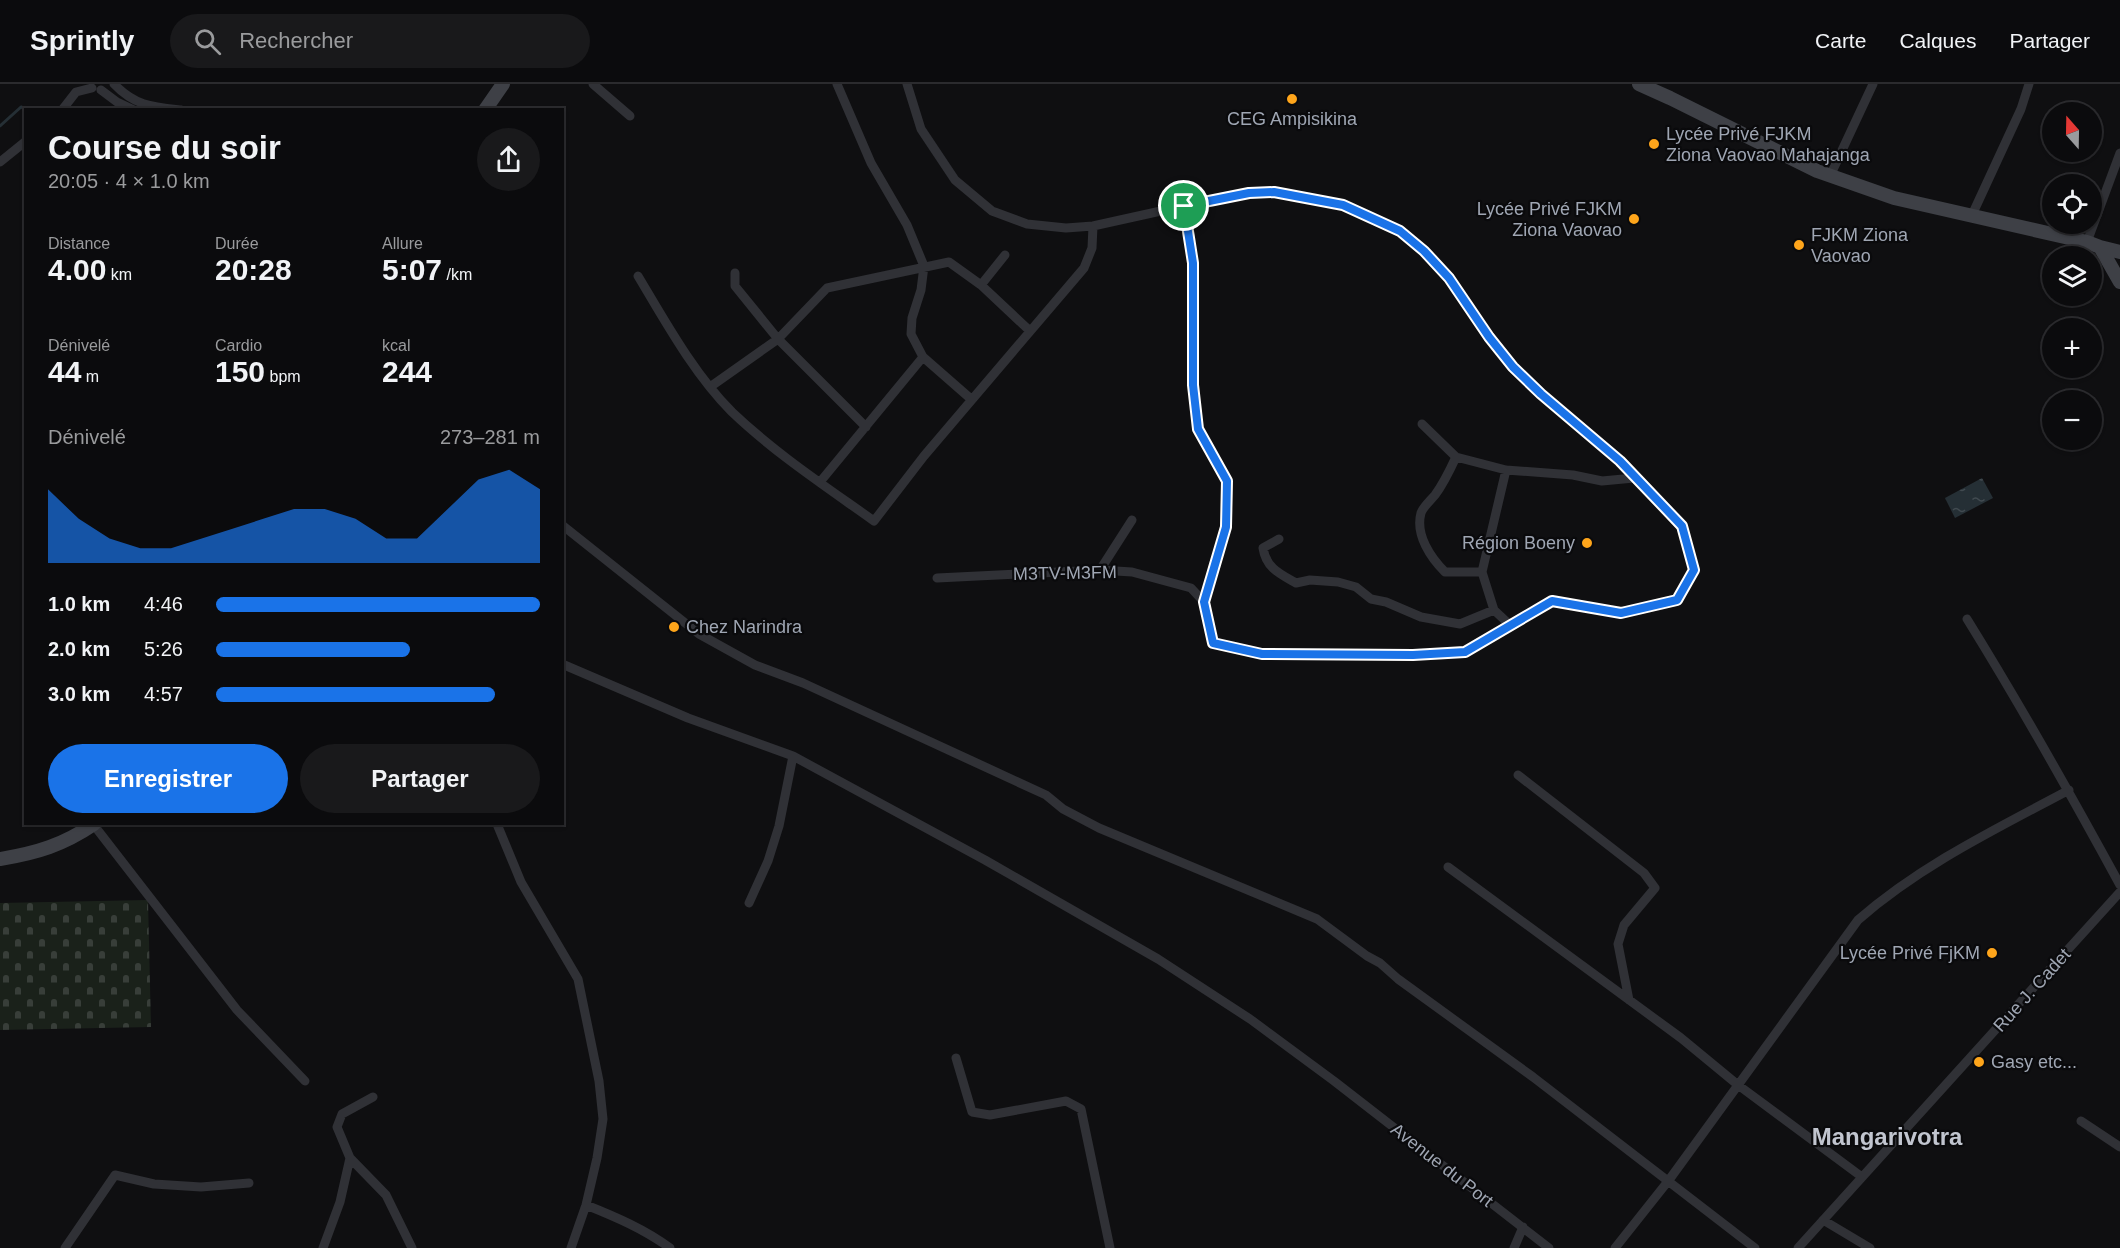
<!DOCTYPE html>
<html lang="fr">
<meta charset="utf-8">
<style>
body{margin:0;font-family:Arial,sans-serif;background:#19191b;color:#f1f3f6;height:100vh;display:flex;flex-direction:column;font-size:22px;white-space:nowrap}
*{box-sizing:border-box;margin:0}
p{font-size:20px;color:#9a9b9d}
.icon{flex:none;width:33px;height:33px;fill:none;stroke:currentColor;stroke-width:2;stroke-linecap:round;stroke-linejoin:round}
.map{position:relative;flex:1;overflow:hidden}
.panel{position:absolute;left:24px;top:24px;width:540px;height:717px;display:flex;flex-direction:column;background:#0b0b0d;border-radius:0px;box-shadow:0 2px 4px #0004,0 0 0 2px #2b2b2e}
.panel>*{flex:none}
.needle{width:39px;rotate:340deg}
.controls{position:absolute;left:2042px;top:18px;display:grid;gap:12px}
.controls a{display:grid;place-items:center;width:60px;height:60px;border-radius:50%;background:#0b0b0d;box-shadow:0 2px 4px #0004,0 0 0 2px #2b2b2e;font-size:30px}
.pin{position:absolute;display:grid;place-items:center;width:51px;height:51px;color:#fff;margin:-26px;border:3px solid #fff;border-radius:50%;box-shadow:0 2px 6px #0007}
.round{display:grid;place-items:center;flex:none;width:63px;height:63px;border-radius:32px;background:#19191b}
.headline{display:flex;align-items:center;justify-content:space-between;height:102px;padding:0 24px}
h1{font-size:33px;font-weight:700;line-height:45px}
.stats{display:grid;grid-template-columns:repeat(3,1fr);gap:9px;height:102px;padding:6px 24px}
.stats div{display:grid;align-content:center}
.stats b{font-size:30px;font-weight:700}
.stats small{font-size:16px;font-weight:400}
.stats p{font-size:16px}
.chart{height:168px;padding:12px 24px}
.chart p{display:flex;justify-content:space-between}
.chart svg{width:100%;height:108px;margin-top:6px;fill:#1a73e8;opacity:.7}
.button{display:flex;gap:12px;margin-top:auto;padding:12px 24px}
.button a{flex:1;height:69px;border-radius:36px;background:#1a73e8;color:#fff;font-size:24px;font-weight:700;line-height:69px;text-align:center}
.button a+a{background:#19191b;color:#f1f3f6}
ul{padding:0 24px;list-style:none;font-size:20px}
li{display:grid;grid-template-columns:96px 72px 1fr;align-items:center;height:45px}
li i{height:15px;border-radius:8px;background:#1a73e8}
header{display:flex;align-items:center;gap:36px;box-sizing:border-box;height:84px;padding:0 30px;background:#0b0b0d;border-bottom:2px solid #2b2b2e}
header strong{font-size:28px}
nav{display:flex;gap:33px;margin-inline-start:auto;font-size:21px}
.search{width:420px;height:54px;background:#19191b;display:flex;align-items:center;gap:15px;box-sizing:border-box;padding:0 21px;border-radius:33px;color:#9a9b9d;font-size:22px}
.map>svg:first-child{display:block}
.cemetery{fill:url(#cemetery-stones)}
.water{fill:url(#water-ripples)}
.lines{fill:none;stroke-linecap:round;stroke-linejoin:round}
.stream{stroke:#252f35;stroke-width:3}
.minor{stroke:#303136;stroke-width:9}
.secondary{stroke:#3e4046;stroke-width:14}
.route-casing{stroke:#fff;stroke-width:12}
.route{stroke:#1a73e8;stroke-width:8}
.poi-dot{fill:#fea51b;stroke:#0a0a0c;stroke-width:2}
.labels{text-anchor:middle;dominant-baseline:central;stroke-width:4.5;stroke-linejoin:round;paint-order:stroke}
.poi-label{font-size:18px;fill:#9fa6b3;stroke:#0a0a0c;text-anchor:start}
.street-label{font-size:18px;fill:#9fa6b3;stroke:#0a0a0c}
.district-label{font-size:24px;font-weight:bold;fill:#c1c5cf;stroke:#0a0a0c}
</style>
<header>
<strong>Sprintly</strong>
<div class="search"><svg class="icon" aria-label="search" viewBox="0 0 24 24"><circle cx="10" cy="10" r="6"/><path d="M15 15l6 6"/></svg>Rechercher</div>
<nav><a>Carte</a><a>Calques</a><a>Partager</a></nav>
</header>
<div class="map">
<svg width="2120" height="1164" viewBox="0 0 2120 1164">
<defs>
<pattern id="cemetery-stones" width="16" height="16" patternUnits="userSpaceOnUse" patternTransform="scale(1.5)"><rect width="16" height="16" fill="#1a211a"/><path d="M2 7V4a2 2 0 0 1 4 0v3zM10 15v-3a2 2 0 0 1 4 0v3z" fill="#383e39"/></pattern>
<pattern id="water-ripples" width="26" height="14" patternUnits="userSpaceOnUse" patternTransform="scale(1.5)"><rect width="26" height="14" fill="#252f35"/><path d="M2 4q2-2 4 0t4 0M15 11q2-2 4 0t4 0" fill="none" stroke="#414a50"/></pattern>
</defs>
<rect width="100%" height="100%" fill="#0f0f11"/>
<path class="cemetery" d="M148,816L151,943L0,946V819Z"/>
<path class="water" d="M1982,394L1993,414L1955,434L1945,414Z"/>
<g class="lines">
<path class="stream" d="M0,42L21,23L30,26"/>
<path class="minor" d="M114,0C135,22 152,23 181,26
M593,0L630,32
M837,0L871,79L907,141L924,182L921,206L912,234L911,250L923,273L971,315
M907,0L921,45L955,96L992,127L1027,140L1066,144L1093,142L1188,121L1249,109L1274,108L1343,121L1400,147L1424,167L1449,193L1489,253L1513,283L1541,310L1620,377L1682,442L1694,487L1677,516L1621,529L1553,517L1465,568L1413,571L1262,570L1213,559L1204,518L1191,504L1132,488L1100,486L937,494
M101,6L117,18L134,26
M62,26L76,8L92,4
M0,78L26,57
M1830,92L1873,0
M1184,121L1193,179V301L1198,345L1227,397L1226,443L1204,518
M1972,131L2021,25L2029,0
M2087,158L2120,69
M735,189V202L778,255L866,343
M638,192C665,237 694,290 732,328C775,369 825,402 874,437L924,372L1084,184L1092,164L1093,142
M981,201L1005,171
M710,303L778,255L827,204L949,178L981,201L1030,247
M1422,340L1456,373C1450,386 1444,399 1435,411C1431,416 1423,423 1421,429C1415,451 1431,474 1445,488H1482L1494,526L1510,541
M1456,373L1506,386L1573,391L1602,397L1634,394
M820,398L923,273
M562,441L699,550L755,581L803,599L1046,711L1063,725L1099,744L1317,835L1367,872L1380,879L1398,895L1533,993L1755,1164
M1279,455L1263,464C1266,484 1280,490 1296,499L1310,496L1338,498L1356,503L1371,515L1386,518L1421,533L1460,540L1494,526
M1100,486L1132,436
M1482,488L1506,386
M1967,535C2021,622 2071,711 2120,801
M562,580L688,634L793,672L985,776L1158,875L1250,935L1334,997L1549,1164
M1518,691L1644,789L1655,804L1624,841L1618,860L1629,916
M93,740L237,926L305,997
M497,740L521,798L578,895L599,997L603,1035L597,1074L586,1121L571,1164
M1448,783L1681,954L1738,1001L1862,1093
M749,819L768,777L779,742L793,672
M956,974L972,1028L990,1031L1066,1017L1081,1025L1110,1164
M373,1013L342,1030L337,1043L350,1074L386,1111L412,1164
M2081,1037L2120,1063
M586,1121C616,1133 644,1145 670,1164
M1823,1136L1870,1164
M65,1164L115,1091L154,1100L201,1103L249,1099
M323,1164L340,1118L350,1074
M1514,1164L1523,1143
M1615,1164L1669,1096L1858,836C1921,781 1996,745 2069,706
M1798,1164L2120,808"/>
<path class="secondary" d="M1639,0L1670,14L1817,87L1894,114L2087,158L2100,163L2120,168
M485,26L503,0
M2100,163L2120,198
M0,775C37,769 63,761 94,740"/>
</g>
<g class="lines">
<g class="route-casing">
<path id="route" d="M1274,108L1343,121L1400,147L1424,167L1449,194L1489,253L1513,283L1541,310L1620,377L1682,442L1694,486L1677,516L1621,529L1552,517L1465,568L1413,571L1262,570L1213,559L1204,518L1226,443L1227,397L1198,345L1193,301V179L1184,122L1249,109Z"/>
</g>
<use href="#route" class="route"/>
</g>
<g class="poi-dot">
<circle cx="1292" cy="15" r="6"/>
<circle cx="1654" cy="60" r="6"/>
<circle cx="1634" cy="135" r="6"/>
<circle cx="1799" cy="161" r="6"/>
<circle cx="1587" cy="459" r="6"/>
<circle cx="674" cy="543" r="6"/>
<circle cx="1992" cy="869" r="6"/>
<circle cx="1979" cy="978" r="6"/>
</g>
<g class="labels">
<g class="poi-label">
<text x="1292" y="35" text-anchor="middle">CEG Ampisikina</text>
<text x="1666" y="50">Lycée Privé FJKM<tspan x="1666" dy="21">Ziona Vaovao Mahajanga</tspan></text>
<text x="1622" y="125" text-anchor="end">Lycée Privé FJKM<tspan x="1622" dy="21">Ziona Vaovao</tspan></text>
<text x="1811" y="151">FJKM Ziona<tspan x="1811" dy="21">Vaovao</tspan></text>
<text x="1575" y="459" text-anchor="end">Région Boeny</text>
<text x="686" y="543">Chez Narindra</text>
<text x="1980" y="869" text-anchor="end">Lycée Privé FjKM</text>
<text x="1991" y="978">Gasy etc...</text>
</g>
<g class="street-label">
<text transform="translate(1065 489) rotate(-1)">M3TV-M3FM</text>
<text transform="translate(2032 906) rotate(-48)">Rue J. Cadet</text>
<text transform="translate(1442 1081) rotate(38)">Avenue du Port</text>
</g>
<g class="district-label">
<text x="1887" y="1052">Mangarivotra</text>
</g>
</g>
</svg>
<div class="controls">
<a><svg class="needle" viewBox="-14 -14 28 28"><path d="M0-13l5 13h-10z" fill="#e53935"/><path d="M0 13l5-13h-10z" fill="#9a9b9d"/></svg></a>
<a><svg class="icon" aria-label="locate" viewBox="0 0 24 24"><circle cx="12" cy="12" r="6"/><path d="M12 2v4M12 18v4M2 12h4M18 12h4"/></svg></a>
<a><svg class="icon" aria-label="layers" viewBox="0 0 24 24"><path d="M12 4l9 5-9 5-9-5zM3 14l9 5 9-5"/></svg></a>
<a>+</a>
<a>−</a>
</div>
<div class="pin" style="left:1184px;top:122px;background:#1e9e55"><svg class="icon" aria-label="arrive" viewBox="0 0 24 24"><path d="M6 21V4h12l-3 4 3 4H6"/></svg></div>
<section class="panel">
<div class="headline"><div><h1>Course du soir</h1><p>20:05 · 4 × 1.0 km</p></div><a class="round"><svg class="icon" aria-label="share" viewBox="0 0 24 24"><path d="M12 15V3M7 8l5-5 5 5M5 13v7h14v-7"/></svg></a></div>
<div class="stats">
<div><p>Distance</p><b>4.00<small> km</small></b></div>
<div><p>Durée</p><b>20:28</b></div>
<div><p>Allure</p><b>5:07<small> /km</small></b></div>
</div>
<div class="stats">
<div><p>Dénivelé</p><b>44<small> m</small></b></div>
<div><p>Cardio</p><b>150<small> bpm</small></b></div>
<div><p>kcal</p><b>244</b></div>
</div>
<div class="chart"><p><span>Dénivelé</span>273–281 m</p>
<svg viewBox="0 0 160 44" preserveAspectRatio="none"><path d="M0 44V14L10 26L20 34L30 38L40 38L50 34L60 30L70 26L80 22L90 22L100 26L110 34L120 34L130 22L140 10L150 6L160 14V44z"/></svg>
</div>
<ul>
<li><b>1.0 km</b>4:46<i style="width:100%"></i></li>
<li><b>2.0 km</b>5:26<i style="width:60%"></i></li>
<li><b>3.0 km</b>4:57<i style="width:86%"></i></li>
</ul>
<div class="button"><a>Enregistrer</a><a>Partager</a></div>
</section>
</div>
